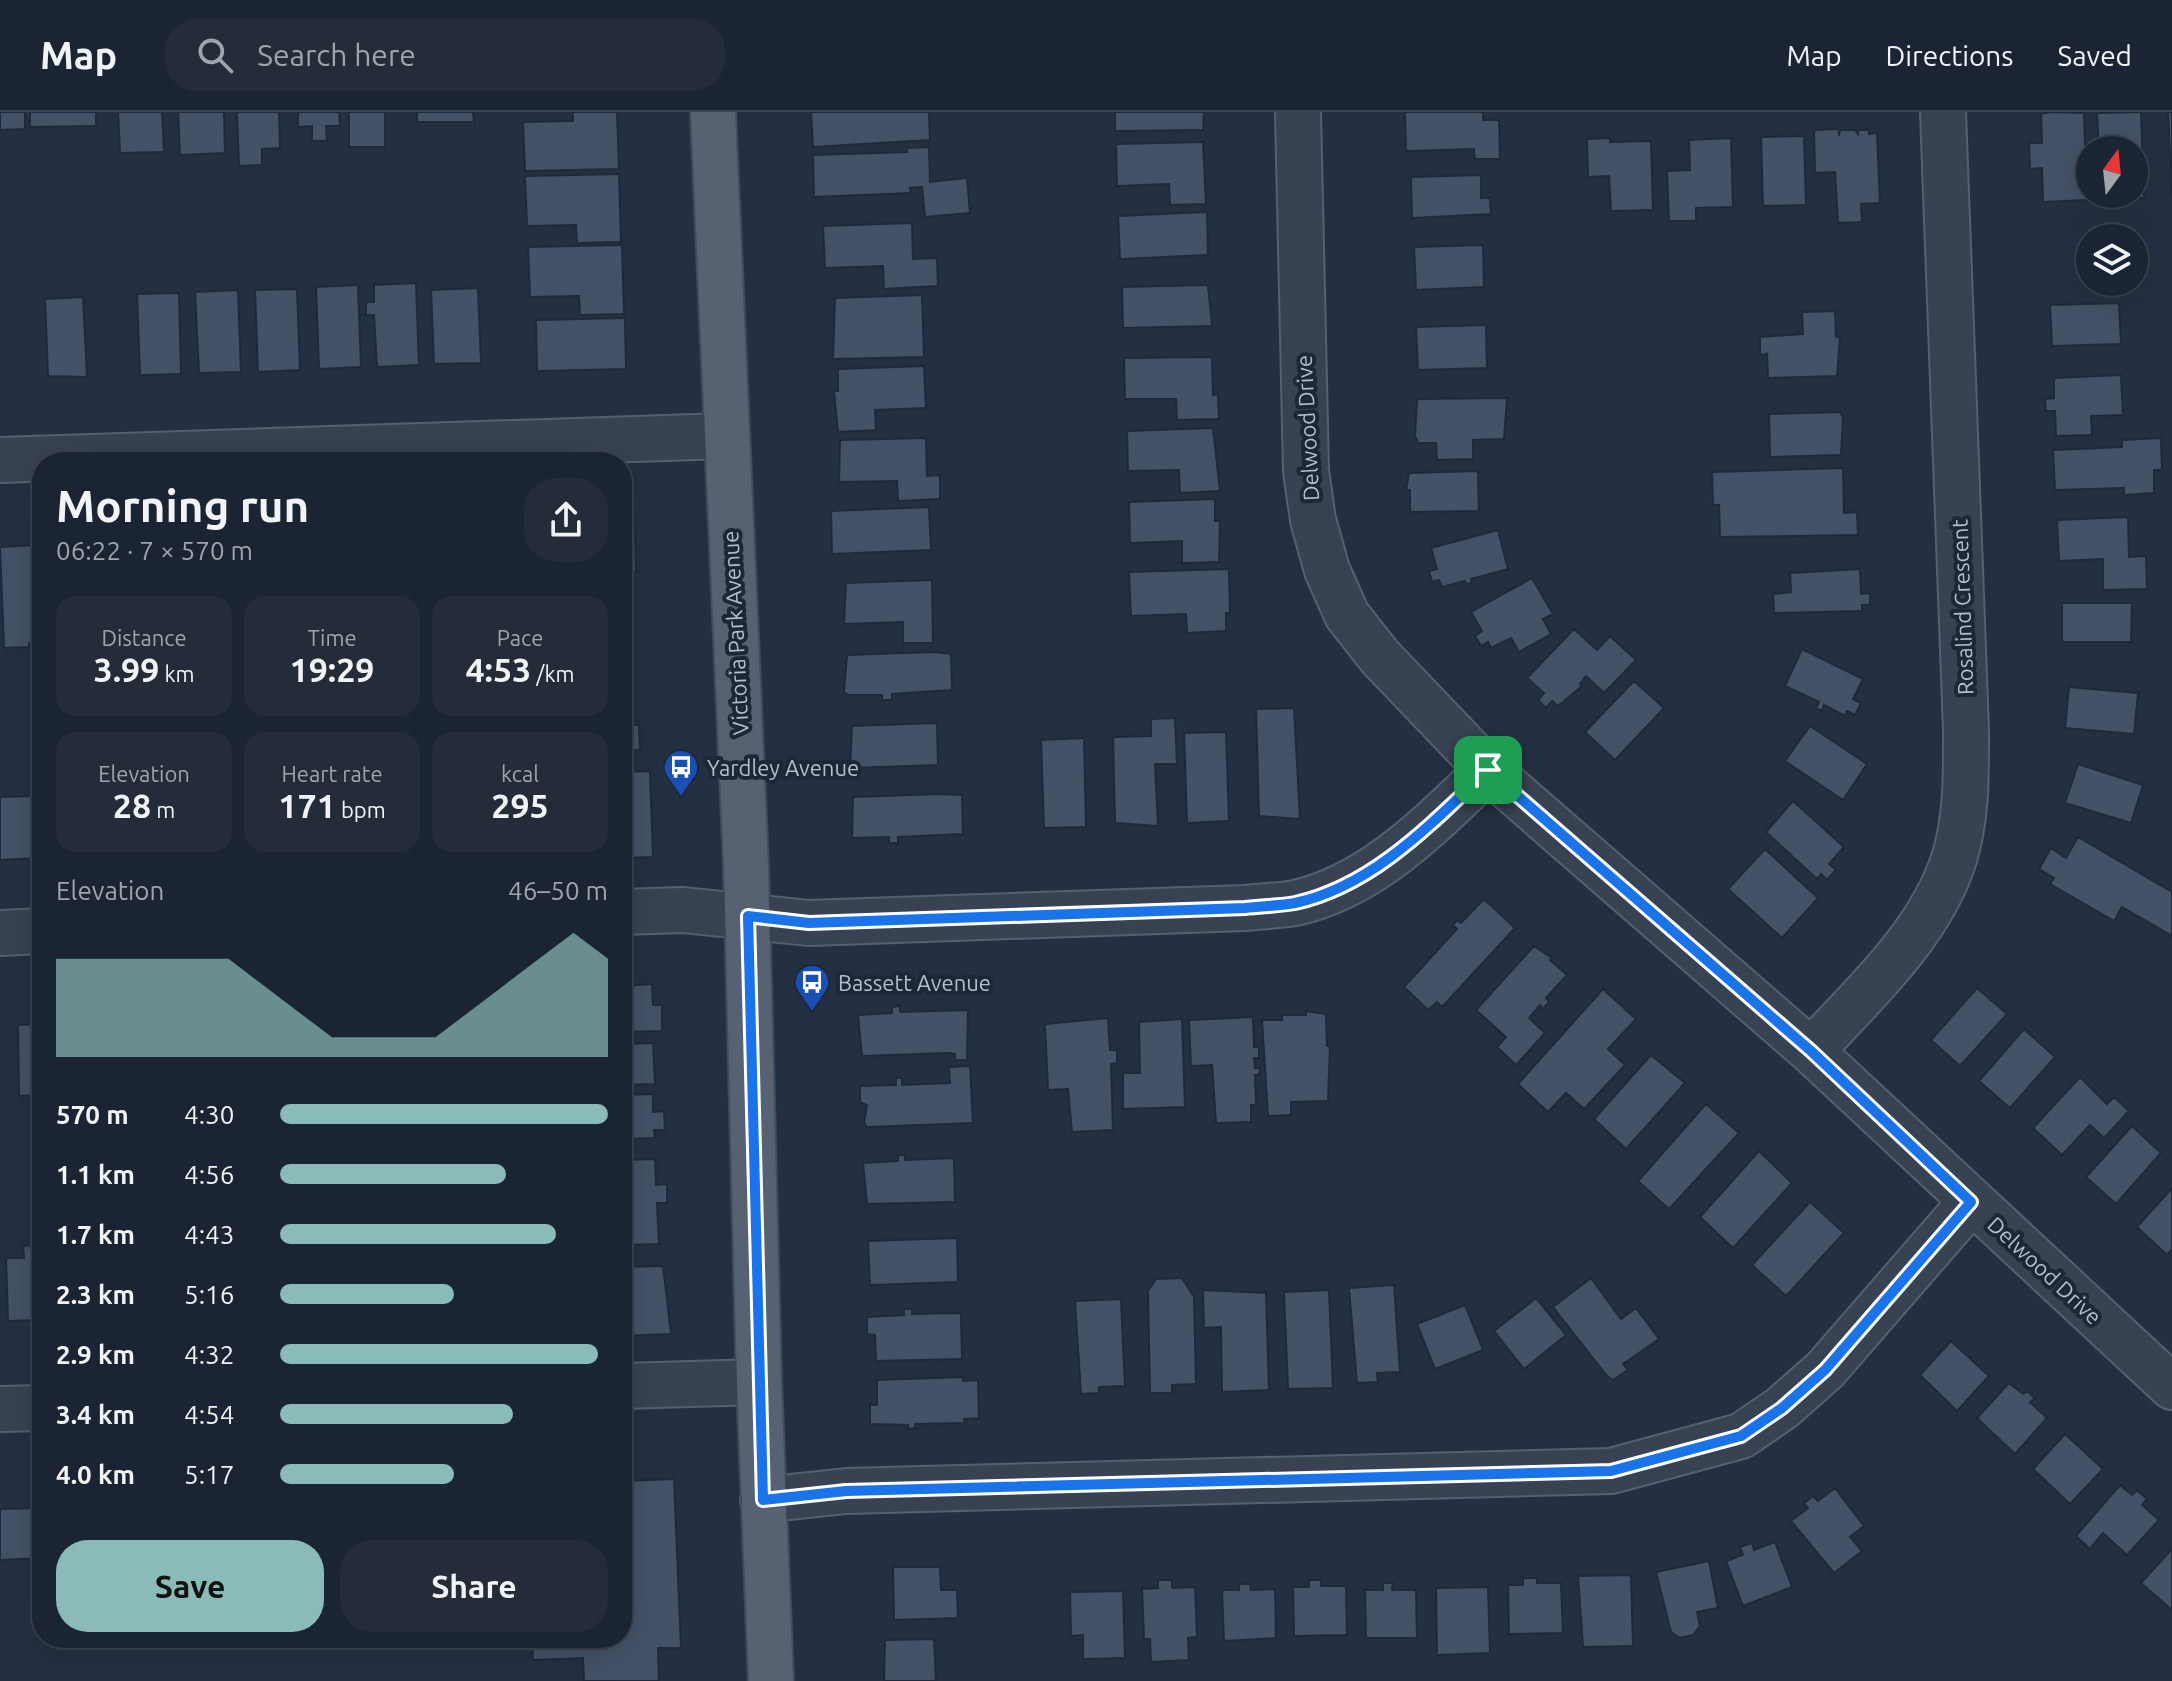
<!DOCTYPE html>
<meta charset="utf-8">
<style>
body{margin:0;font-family:Ubuntu,sans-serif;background:#242c3a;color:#f1f3f6;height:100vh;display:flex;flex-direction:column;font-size:30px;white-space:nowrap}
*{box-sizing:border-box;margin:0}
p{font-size:26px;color:#a0a4ac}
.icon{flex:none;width:44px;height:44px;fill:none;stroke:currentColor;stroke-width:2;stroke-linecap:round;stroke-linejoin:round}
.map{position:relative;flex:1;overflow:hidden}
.details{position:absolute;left:32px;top:340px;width:600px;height:1196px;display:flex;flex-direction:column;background:#1b2432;border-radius:32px;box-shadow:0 8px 32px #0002,0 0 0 2px #39414d}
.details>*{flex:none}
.needle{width:52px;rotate:15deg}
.tools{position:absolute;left:2076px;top:24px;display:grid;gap:16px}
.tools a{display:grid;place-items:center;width:72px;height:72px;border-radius:50%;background:#1b2432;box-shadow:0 8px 32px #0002,0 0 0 2px #39414d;font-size:40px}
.pin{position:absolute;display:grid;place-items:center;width:68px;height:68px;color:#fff;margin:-34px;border-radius:16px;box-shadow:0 4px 12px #0006}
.round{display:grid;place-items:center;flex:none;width:84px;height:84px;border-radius:32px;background:#242c3a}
.overview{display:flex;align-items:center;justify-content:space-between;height:136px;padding:0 24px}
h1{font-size:44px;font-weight:700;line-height:60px}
.figures{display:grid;grid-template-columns:repeat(3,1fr);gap:12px;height:136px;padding:8px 24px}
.figures div{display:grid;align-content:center;border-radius:20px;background:#242c3a;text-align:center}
.figures b{font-size:34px;font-weight:700}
.figures small{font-size:22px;font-weight:400}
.figures p{font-size:22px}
.chart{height:224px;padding:16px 24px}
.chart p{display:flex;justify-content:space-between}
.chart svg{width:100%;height:144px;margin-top:8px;fill:#8bbbb9;opacity:.7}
.action{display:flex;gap:16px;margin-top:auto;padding:16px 24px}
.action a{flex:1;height:92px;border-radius:32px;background:#8bbbb9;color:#111;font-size:32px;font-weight:700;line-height:92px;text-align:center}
.action a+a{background:#242c3a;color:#f1f3f6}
ul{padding:0 24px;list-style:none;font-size:26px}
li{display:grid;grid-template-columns:128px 96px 1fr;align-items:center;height:60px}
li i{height:20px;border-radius:10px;background:#8bbbb9}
header{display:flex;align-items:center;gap:48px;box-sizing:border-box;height:112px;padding:0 40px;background:#1b2432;border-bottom:2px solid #39414d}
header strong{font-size:38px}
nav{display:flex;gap:44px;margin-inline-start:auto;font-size:28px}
.search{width:560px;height:72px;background:#242c3a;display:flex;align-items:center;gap:20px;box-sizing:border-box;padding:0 28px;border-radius:32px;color:#a0a4ac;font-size:30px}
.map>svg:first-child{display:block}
.building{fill:#445267;stroke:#1f2939;stroke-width:2}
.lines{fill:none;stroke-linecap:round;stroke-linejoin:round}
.minor-casing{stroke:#56606f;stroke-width:48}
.major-casing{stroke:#424b5b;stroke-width:48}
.minor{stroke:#384252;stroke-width:44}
.major{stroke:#566172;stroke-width:44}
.route-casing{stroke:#fff;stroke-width:16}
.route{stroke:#1a73e8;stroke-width:10}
.labels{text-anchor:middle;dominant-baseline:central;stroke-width:8;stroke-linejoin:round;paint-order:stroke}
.street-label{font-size:22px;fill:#b5becc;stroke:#1d2737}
.poi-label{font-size:22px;fill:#b5becc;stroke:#1d2737;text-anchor:start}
</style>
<header>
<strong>Map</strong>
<div class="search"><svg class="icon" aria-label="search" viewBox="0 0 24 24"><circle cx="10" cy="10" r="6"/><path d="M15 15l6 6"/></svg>Search here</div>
<nav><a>Map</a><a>Directions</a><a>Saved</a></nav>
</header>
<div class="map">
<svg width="2172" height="1569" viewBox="0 0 2172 1569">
<rect width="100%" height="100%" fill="#243042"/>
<path class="building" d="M0,0H25V17L0,18Z
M30,0H96V14L30,15Z
M118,0H162L164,40L120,41Z
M178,0H224L225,41L180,43Z
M237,0H279L280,36L262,37V53L239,54Z
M298,0H339L340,14H326L327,29H312V14L298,15Z
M349,0H385V35H349Z
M417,0H473L474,10H417Z
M573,0H617L619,57L525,59L523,10L573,9Z
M811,0H929L930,28L813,35Z
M1115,0H1204L1203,18L1115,19Z
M1405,0H1483V8H1499L1500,47H1475L1474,37L1406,39Z
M2050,0L2084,1L2087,88L2043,90L2042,56L2030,57L2029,31H2042L2041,2Z
M2141,0L2144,86L2101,88V82H2134V38H2099L2097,1Z
M2168,0H2172V85Z
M1839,17V24L1840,18H1855L1858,22V18H1869V22L1877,21L1880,91L1861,92L1862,110L1838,111L1835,60L1815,61L1814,18Z
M1804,24L1806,93L1763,94L1761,25Z
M1610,26V30L1651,29L1653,98L1611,99L1609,64L1588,65L1587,27Z
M1731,26L1733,95L1696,96V109H1669L1667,59L1690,58L1689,28Z
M1203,30L1206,92L1170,93L1169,72L1117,74L1116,32Z
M929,35L930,70L967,66L970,101L925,105L922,75L910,76L911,81L814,85L813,43L907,40V36Z
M619,62L621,130L577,131L576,113L527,114L525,64Z
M1481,63V86H1490L1491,102L1412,106L1411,65Z
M1207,100L1208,143L1120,147L1118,104Z
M912,111L913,147L937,146L938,174L884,177L883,154L825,156L823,114Z
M622,133L624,202L580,203L579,184L530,185L528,135Z
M1483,133L1484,175L1416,178L1414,135Z
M416,171L419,253L377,255L374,203H366V190H374V173Z
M358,173L361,255L319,257L316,175Z
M1208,173L1212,214L1123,216L1122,175Z
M478,176L481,251L434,252L431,178Z
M297,177L300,258L258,260L255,178Z
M238,178L241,260L199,261L195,180Z
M179,181L181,262L140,263L137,182Z
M922,183L924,245L833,247L835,186Z
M83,185L87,265L48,264L45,187Z
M2119,191L2121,232L2052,234L2050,193Z
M1835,199L1836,225H1840L1837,264L1768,266L1767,242L1760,243V225L1803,222L1802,200Z
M625,206L626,257L537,259L536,208Z
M1486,213L1487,256L1418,258L1416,215Z
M1212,245L1213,283L1218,282L1219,307L1177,308L1176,287H1125L1124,246Z
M924,254L926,296L875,298L876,318L838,320L834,279H838V257Z
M2121,263L2123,303L2091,304L2092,323L2056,324L2055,299H2046L2045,287L2054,286V266Z
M1507,286L1504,327L1473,328V347L1437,348L1436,331H1418L1415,324L1417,287Z
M1840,300L1843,305L1841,343L1770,345L1769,302Z
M1213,316L1220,379L1180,381L1179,358L1128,359L1127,319Z
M926,326L927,364L940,363V387L898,389L897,369L839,370L840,328Z
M2161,326L2162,358H2154V381L2124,383V376L2055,378L2053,338L2122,335V328Z
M1843,356L1844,401L1857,400L1858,423L1720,425L1719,393H1713L1712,360Z
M1478,359L1479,399L1410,400V378H1406L1409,361Z
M1215,387V409H1220L1219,450L1182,451V429L1130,431L1129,390Z
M929,395L931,438L832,442L831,399Z
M2128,405L2129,445L2146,444L2147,477L2103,478V447L2059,449L2057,408Z
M622,416H635L636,459L622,460Z
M1498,418L1508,457L1471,467L1472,471L1466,472L1465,469L1442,475L1439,468L1432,470L1429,459L1437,457L1431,436Z
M37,433L41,530L29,531V535L4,536L0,435Z
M1229,457L1230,501H1226V519L1187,521L1186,502L1131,504L1129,460Z
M1860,457L1861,482L1870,481V493H1862V499L1774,501L1773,482L1791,480L1790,461Z
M1532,466L1553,502L1543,507L1551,522L1519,540L1511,526L1491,536L1488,530L1481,534L1475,524L1482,519L1471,500Z
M932,468L933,531H903V510L844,512L846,471Z
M622,485H625L628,566L622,567Z
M2062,491H2132L2131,530H2062Z
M1574,517L1597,538L1610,524L1636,548L1604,581L1586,564L1580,572L1582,574L1558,594L1552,589L1546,596L1538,588L1544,581L1527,566Z
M1802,537L1863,567L1853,587L1861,591L1855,603L1847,599L1845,604L1824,593L1822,599L1816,596L1819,590L1785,574Z
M934,540L951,542L952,578L892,582V588H882V583H848L844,580L847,543Z
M1634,569L1664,596L1615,648L1585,620Z
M622,575H629L630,613H639L640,638H632V656H622Z
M2069,575L2138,581L2134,622L2065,616Z
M1294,596L1300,707L1259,704L1256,597Z
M1175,606L1177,652H1155L1158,714L1115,711L1113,625L1151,624V607Z
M937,611L938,653L850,656L852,614Z
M1810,614L1867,652L1843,688L1785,649Z
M1226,620L1229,709L1187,711L1184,621Z
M1084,626L1086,715L1044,716L1041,628Z
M2078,652L2143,673L2131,711L2065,691Z
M650,659L653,745L622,746V660Z
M940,682L962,683L963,722L898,725V731H889V725L852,726L853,685Z
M33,684L35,746L0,748V685Z
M1793,689L1844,735L1829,752L1836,758L1827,768L1821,762L1817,767L1766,720Z
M2078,725L2172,780V824L2122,795L2114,809L2050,772L2054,766L2039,757L2051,736L2066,746Z
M1765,737L1818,786L1782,826L1728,777Z
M1484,787L1515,816L1442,895L1437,890L1428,898L1404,875L1457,817L1453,813L1457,808L1461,811Z
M1534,834L1552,846L1550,848L1567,863L1546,886L1549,890L1543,897L1540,893L1529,906L1545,921L1516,953L1497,935L1506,925L1476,898Z
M652,872L653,893H662V919L622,920V874Z
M1977,876L2007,902L1960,954L1931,928Z
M1603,877L1636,907L1608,937L1625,953L1584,997L1566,981L1548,1000L1518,972Z
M900,894V900L968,898L967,948H955V942L949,941L862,944L858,903L892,901V895Z
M1306,899L1326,902L1327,934H1330L1328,989L1291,990V1003L1268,1004L1262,908H1282V903H1306Z
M1253,905L1254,935H1259V946H1254L1255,956H1260L1259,963H1255L1256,993H1251V1010L1216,1011L1212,953L1191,954L1189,908Z
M1108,906L1110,938H1117V951L1111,952L1113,1018L1072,1020L1068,977L1048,978L1045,912Z
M1182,907L1185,995L1123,997V961H1140L1139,910Z
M42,912V983L19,984L18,913Z
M2024,917L2055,945L2010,996L1979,969Z
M653,931L655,972L622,973V932Z
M1651,943L1685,971L1626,1037L1594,1007Z
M970,954L973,1011L867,1015L864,1011L867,993L860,990V974L896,973V966H902V973L950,971L949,955Z
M2080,965L2107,992L2114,985L2129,999L2104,1026L2090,1013L2062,1043L2033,1016Z
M653,982V1000L664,999L665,1018H654L655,1026L622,1027V983Z
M1706,992L1739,1021L1669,1097L1638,1069Z
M2132,1014L2161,1041L2116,1092L2086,1065Z
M1759,1039L1792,1071L1733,1136L1700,1105Z
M898,1043H905V1048L954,1046L955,1090L867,1092L863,1051L898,1049Z
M655,1047L656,1073L667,1072V1091H657L659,1132L622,1133V1048Z
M2172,1076V1137L2167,1143L2137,1115Z
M1810,1090L1844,1121L1786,1184L1752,1153Z
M957,1126L958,1170L870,1173L868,1129Z
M38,1133L39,1146H42V1208L8,1209L6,1146H24L23,1134Z
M663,1154L671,1222L622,1224V1155Z
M1182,1166L1194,1185L1196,1272L1172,1273V1281H1150L1148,1179L1156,1167Z
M1591,1166L1621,1207L1636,1196L1659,1227L1623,1252L1628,1258L1613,1268L1607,1264L1553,1195Z
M1394,1173L1400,1260L1377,1261L1378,1270L1357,1271L1349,1176Z
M1203,1178L1266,1181L1269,1278L1222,1280L1221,1215L1204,1216Z
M1329,1178L1333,1276L1288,1277L1284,1180Z
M1536,1186L1566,1223L1524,1257L1494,1219Z
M1121,1187L1125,1274L1099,1275V1281L1081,1282L1075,1189Z
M1465,1193L1483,1238L1435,1257L1417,1212Z
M904,1197H912V1202L961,1201L962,1247L876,1249L875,1223L867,1222V1205L904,1203Z
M1951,1229L1989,1264L1957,1299L1920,1263Z
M963,1265V1269L978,1268L979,1306L964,1307L965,1311L915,1312V1316L908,1317V1313L870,1312V1293H877V1268Z
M2009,1271L2023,1282L2027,1279L2035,1286L2030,1290L2047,1306L2015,1342L1977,1306Z
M2065,1322L2103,1357L2070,1392L2033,1357Z
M674,1367L681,1536H658L659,1569H584L583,1546L533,1548L532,1526H622V1369Z
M2120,1373L2132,1383L2137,1378L2147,1387L2142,1393L2159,1408L2127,1443L2103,1421L2090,1437L2076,1424Z
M1835,1376L1864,1414L1850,1425L1862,1439L1834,1461L1791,1409L1808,1396L1804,1391L1813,1384L1818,1389Z
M42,1396V1446L0,1448V1397Z
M1775,1430L1792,1475L1743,1494L1726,1449L1743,1443L1740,1435L1752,1431L1754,1438Z
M2172,1437V1498L2141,1471Z
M1709,1449L1718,1496L1697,1500L1700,1514L1693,1523L1680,1526L1671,1520L1656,1460Z
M893,1455H940L941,1478H957L958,1506L894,1508Z
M1631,1463L1633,1534L1583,1535L1578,1464Z
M1523,1466H1537V1471H1561L1563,1521L1509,1522L1508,1473H1523Z
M1158,1468H1172V1476L1195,1475L1197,1525L1188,1526L1189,1548L1151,1550L1150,1527H1144L1142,1477L1158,1476Z
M1309,1468H1321V1474H1346L1347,1523L1294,1524L1293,1475H1309Z
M1383,1471H1393L1392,1478H1416L1417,1526H1366L1365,1478H1383Z
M1239,1472H1250L1251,1478L1275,1477L1276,1526L1224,1529L1222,1478H1239Z
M1488,1475L1490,1541L1437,1543L1436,1476Z
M1123,1479L1125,1546L1083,1547V1523L1071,1524L1070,1480Z
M934,1527L936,1569H884L885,1528Z"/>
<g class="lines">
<g class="minor-casing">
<path id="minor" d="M1298,0L1306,359L1313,408L1327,458L1347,503L1380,545L1488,658L1811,939L2172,1275
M0,348L725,324
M622,800L683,798L809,811L1245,796C1261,794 1279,794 1295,791C1373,774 1432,711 1488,658
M0,821L42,819
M1811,939C1863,883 1930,822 1954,747C1967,705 1966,661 1966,618L1943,0
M622,1274L759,1270
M0,1297L42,1296
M763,1388L846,1379L1611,1359L1741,1324L1782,1296L1825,1258L1971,1090"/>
</g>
<g class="major-casing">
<path id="major" d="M713,0L746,754L759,1270L771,1569"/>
</g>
<use href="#minor" class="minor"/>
<use href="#major" class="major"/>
</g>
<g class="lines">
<g class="route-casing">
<path id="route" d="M1488,658L1811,939L1971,1090L1825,1258L1782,1296L1741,1324L1611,1359L846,1379L763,1388L748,804L809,811L1245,796C1261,794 1279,794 1295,791C1373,774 1432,711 1488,658Z"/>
</g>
<use href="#route" class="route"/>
</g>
<defs>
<g id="bus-pin" transform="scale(1.8)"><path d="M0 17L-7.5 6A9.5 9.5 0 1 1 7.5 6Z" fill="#1a4fb4" stroke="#1d2737"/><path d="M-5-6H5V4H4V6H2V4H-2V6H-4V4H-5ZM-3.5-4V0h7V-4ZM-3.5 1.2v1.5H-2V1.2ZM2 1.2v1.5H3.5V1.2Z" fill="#fff"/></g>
</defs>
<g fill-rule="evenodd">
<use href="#bus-pin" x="681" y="655"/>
<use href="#bus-pin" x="812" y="870"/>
</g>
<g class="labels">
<g class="street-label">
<text transform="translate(1307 316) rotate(-93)">Delwood Drive</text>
<text transform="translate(1962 495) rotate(-92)">Rosalind Crescent</text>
<text transform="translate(735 521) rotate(-93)">Victoria Park Avenue</text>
<text transform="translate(2045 1158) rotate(43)">Delwood Drive</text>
</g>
<g class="poi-label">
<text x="707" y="655">Yardley Avenue</text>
<text x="838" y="870">Bassett Avenue</text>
</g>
</g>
</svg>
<div class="tools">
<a><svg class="needle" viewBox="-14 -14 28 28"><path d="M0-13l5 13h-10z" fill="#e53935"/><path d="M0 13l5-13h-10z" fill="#a0a4ac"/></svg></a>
<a><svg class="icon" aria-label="layers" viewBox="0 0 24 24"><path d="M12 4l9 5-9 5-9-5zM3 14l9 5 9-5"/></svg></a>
</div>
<div class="pin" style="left:1488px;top:658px;background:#1e9e55"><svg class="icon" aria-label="arrive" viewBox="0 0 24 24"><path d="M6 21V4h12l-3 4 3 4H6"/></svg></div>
<section class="details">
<div class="overview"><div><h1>Morning run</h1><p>06:22 · 7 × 570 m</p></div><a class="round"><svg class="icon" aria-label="share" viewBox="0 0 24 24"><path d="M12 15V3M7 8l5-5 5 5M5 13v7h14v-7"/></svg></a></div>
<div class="figures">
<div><p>Distance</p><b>3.99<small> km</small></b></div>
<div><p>Time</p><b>19:29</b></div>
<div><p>Pace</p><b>4:53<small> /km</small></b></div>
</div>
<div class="figures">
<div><p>Elevation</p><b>28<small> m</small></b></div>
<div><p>Heart rate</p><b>171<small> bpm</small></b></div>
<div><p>kcal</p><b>295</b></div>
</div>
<div class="chart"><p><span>Elevation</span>46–50 m</p>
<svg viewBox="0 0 160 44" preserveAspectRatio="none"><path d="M0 44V14L10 14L20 14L30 14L40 14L50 14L60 22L70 30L80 38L90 38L100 38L110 38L120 30L130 22L140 14L150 6L160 14V44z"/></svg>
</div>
<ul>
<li><b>570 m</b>4:30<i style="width:100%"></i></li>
<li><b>1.1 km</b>4:56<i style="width:69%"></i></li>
<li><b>1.7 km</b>4:43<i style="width:84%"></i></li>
<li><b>2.3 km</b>5:16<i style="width:53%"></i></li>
<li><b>2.9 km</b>4:32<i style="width:97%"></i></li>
<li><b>3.4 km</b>4:54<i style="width:71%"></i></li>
<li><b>4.0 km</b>5:17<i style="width:53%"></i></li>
</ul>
<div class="action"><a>Save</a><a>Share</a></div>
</section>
</div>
